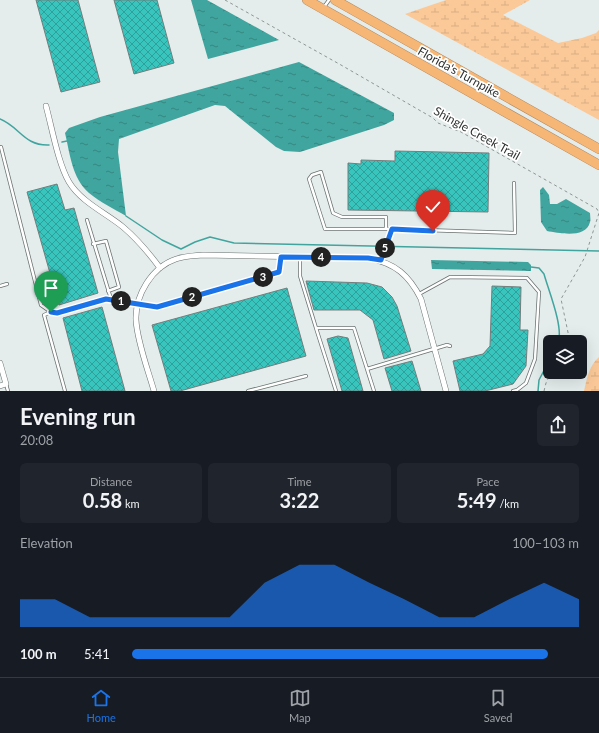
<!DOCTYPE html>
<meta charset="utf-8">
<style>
body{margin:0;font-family:Lato,sans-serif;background:#20242c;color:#f1f3f6;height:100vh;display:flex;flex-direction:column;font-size:15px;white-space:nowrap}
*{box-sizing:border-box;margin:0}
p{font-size:13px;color:#9ea1a6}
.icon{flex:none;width:22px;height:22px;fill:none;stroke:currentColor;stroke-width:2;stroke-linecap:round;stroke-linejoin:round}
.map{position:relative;height:391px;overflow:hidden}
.drawer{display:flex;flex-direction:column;background:#171b24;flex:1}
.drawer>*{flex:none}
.tools{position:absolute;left:543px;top:335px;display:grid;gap:8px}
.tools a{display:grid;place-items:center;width:44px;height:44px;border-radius:6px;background:#171b24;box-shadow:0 4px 16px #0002;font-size:20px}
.pin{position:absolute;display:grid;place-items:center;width:34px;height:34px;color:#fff;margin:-41px -17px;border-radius:50% 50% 50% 0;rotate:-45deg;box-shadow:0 0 4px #0007}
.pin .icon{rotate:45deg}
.km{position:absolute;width:20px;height:20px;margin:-10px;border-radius:50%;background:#222;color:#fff;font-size:11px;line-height:20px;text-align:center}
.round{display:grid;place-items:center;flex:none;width:42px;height:42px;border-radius:6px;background:#20242c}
.summary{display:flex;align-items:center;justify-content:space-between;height:68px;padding:0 20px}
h1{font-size:22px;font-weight:700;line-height:30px}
.figures{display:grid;grid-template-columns:repeat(3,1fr);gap:6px;height:68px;padding:4px 20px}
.figures div{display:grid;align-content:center;border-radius:6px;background:#20242c;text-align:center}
.figures b{font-size:20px;font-weight:700}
.figures small{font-size:11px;font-weight:400}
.figures p{font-size:11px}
.chart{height:112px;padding:8px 20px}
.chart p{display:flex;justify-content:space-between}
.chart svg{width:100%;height:72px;margin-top:4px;fill:#1a73e8;opacity:.7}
ul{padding:0 20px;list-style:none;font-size:13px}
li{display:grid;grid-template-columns:64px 48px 1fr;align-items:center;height:30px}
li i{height:10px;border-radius:5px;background:#1a73e8}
.tabs{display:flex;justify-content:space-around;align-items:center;height:56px;border-top:1px solid #363941;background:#171b24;font-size:11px;color:#9ea1a6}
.tabs a{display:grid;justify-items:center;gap:2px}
.tabs .on{color:#1a73e8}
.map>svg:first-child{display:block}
.wetland{fill:url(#wetland-marsh)}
.water{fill:url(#water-ripples)}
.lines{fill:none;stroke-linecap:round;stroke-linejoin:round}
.stream{stroke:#40a59e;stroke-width:1.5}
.building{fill:url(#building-cross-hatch);stroke:#757d7c}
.service-casing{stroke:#697170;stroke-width:4}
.minor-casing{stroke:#697170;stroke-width:6}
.motorway-casing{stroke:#b0875d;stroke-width:10}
.path{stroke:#8f9595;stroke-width:1;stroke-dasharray:3 3;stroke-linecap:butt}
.service{stroke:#fff;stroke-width:2.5}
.minor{stroke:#fff;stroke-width:5}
.motorway{stroke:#f6b675;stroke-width:9}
.route-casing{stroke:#fff;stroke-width:8}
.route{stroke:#1a73e8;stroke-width:5}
.labels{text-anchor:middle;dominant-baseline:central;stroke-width:3.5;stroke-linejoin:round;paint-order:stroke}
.street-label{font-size:12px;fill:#2d3130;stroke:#fff}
</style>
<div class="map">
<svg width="599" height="391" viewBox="0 0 599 391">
<defs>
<pattern id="wetland-marsh" width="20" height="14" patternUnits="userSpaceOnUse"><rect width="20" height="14" fill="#fbc998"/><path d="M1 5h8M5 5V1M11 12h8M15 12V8" fill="none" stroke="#d7ad83"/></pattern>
<pattern id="water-ripples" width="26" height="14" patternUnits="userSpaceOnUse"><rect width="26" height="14" fill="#40a59e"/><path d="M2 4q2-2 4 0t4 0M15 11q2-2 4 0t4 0" fill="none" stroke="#368781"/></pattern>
<pattern id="building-cross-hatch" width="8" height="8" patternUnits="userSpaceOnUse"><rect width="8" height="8" fill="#38c5bd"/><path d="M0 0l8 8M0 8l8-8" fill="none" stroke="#30a19a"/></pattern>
</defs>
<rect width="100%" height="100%" fill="#e4ecec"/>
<path class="wetland" d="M446,0H530L503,15L558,43L582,38L596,33L599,30V120L405,14Z
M599,357V391H584C587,378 589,366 599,357Z"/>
<path class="water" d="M191,0H207L279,40L208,59Z
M299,62L394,113V120L384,125L300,152L284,151L276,147L225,106L215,105L119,139L118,152L126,216C114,209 100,202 89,193C72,178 70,154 65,133L69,128L100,117Z
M543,187L549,195L550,204H557L566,199L590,213C590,216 591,220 590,222C586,239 559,233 547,231L541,222L540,190Z
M431,260L528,262L531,265V271L432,269Z"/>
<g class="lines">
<path class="stream" d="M0,119C20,127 24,146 49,145
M62,142L67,141
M126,216L162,240L181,249L195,242L210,237L234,243L599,251
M531,267L539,268L544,274C548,289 564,328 558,342
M538,391L539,380L550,359"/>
</g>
<path class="building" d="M36,0H78L100,82L61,92Z
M114,0H157L174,63L134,74Z
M395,151L489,153L488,212L348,210V163L361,164V160L395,161Z
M57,184L65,210L74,208L98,293L59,305L27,192Z
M306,281L367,283L382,287L392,297L397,306L411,351L384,359L373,320L360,310H314Z
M492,286L521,287L520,330H528L526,366L513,384L485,391H460L453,361L483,354L490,346Z
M287,288L306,356L180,391H171L152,325Z
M102,307L125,391H82L63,318Z
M338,336L348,338L363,391H342L327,339Z
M412,361L421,391H392L385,368Z"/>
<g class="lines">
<g class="service-casing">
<path id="service" d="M324,7L329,0
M1,147L41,305L51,312L57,313L106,299L157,307L279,272L281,257
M87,220L111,299
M386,229V217H342L333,213L321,172L312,175L309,179L325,229H393
M93,244L106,241L119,287L108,291
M300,257V276L316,328H354L374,391
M381,260L393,229L515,233L514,183
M0,286L7,284
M419,294L450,277L527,278L539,292L535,359L526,383L517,390L513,391
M51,312L44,315L65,391
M316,328L336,391
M367,369L447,345L450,346
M6,384L8,391
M248,391L306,376"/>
</g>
<g class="minor-casing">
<path id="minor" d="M46,106C52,128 58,163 69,182C81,202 106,213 123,227C137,239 149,253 160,268
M0,363L6,384L0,386
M154,391C148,370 137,341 136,320C135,295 152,267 176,259C185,256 193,256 203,255L368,258C395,263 409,275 421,299L446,391"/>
</g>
<g class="motorway-casing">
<path id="motorway" d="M307,0L599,165
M335,0L599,149"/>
</g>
<path class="path" d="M225,0L341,65L433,118L438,123L461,132L597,209L599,213L585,257L561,299L570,342
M544,391L546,383L551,372"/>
<use href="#service" class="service"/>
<use href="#minor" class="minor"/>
<use href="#motorway" class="motorway"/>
</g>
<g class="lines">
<g class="route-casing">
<path id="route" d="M51,312L57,313L106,299L157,307L279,272L281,257L368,258L381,260L392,229L433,231"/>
</g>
<use href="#route" class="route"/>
</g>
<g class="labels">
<g class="street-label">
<text transform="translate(459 72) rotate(29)">Florida's Turnpike</text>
<text transform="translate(477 133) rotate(29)">Shingle Creek Trail</text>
</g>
</g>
</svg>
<div class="tools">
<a><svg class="icon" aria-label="layers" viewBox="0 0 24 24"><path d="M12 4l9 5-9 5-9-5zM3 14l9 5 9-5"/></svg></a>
</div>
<div class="pin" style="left:51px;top:312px;background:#1e9e55"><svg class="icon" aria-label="arrive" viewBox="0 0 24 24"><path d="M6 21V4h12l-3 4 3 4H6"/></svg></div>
<div class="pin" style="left:433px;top:231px;background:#d93025"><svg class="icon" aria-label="check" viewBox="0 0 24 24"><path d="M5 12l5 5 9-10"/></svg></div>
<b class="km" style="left:121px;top:301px">1</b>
<b class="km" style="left:192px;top:297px">2</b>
<b class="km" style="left:263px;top:277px">3</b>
<b class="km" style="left:321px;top:257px">4</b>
<b class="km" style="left:385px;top:248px">5</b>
</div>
<section class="drawer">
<div class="summary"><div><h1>Evening run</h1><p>20:08</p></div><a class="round"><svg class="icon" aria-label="share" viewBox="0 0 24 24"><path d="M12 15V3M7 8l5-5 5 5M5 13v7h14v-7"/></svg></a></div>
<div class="figures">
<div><p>Distance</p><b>0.58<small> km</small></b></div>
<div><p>Time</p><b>3:22</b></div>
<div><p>Pace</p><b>5:49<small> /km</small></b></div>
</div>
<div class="chart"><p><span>Elevation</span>100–103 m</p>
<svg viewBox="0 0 160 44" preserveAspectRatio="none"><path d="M0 44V27L10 27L20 38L30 38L40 38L50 38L60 38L70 17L80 6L90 6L100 17L110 27L120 38L130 38L140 27L150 17L160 27V44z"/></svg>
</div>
<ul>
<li><b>100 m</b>5:41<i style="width:93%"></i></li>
</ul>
</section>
<nav class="tabs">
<a class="on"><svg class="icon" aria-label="home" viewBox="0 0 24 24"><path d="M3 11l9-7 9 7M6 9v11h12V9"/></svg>Home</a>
<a><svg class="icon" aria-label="map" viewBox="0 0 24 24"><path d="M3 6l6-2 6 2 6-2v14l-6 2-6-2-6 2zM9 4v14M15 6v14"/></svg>Map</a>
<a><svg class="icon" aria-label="saved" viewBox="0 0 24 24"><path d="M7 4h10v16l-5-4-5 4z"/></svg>Saved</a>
</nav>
